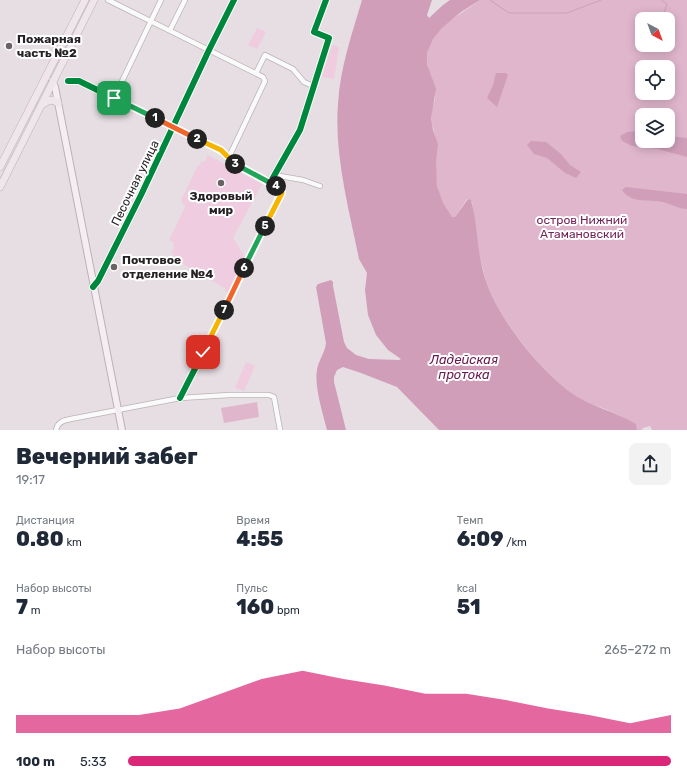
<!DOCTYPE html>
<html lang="ru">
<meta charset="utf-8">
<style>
body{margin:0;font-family:Rubik,sans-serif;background:#f2f2f3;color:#1f2937;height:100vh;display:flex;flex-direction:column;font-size:15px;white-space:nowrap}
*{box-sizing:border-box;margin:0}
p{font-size:13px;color:#747a83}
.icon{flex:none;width:22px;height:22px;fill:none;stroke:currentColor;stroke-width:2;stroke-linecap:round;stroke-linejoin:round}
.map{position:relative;height:430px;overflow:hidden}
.details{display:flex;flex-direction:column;background:#fff;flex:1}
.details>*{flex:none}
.needle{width:26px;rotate:139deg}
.controls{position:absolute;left:635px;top:12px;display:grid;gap:8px}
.controls a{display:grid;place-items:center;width:40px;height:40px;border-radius:8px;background:#fff;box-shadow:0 2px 10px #0003;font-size:20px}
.pin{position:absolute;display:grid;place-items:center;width:34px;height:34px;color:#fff;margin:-17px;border-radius:8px;box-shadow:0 2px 6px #0006}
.km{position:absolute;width:20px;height:20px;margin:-10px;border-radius:50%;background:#222;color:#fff;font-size:11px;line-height:20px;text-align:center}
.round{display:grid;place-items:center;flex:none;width:42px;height:42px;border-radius:8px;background:#f2f2f3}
.overview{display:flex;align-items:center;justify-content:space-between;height:68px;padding:0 16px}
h1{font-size:22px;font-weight:800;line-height:30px}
.metrics{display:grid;grid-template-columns:repeat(3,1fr);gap:6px;height:68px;padding:4px 16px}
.metrics div{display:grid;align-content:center}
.metrics b{font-size:20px;font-weight:800}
.metrics small{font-size:11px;font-weight:400}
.metrics p{font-size:11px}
.chart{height:112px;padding:8px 16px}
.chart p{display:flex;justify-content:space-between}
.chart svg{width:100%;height:72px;margin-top:4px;fill:#db2777;opacity:.7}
ul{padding:0 16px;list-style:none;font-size:13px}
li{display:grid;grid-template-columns:64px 48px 1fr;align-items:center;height:30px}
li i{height:10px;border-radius:5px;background:#db2777}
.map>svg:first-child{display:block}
.green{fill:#efccdf}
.forest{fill:#e0b6cd;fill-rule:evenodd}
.water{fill:#d09eb9}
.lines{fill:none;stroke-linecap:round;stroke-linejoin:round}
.stream{stroke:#d09eb9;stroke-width:1}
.minor-casing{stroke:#b9b3b6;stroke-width:6}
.major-casing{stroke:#beb0b7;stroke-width:8}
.highway-casing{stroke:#beb0b7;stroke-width:8}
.minor{stroke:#fbfafb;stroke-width:4.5}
.major{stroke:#f4edf1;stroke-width:6}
.highway{stroke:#f0e5eb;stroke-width:7}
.tram{stroke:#cdcbcd;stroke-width:1}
.cycleway-casing{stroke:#fff;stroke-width:8}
.cycleway{stroke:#00873e;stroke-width:6}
.split-1-casing{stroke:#fff;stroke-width:8}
.split-2-casing{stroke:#fff;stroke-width:8}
.split-3-casing{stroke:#fff;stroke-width:8}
.split-4-casing{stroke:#fff;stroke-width:8}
.split-5-casing{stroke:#fff;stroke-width:8}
.split-6-casing{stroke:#fff;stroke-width:8}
.split-7-casing{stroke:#fff;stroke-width:8}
.split-8-casing{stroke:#fff;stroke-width:8}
.split-1{stroke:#22a559;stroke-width:5}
.split-2{stroke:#f0652b;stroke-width:5}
.split-3{stroke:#f5b400;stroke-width:5}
.split-4{stroke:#22a559;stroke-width:5}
.split-5{stroke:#f5b400;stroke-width:5}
.split-6{stroke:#22a559;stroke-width:5}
.split-7{stroke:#f0652b;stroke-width:5}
.split-8{stroke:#f5b400;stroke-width:5}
.poi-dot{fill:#696366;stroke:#fff;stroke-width:1.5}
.labels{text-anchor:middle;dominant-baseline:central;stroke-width:4;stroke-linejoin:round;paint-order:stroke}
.poi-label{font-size:12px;font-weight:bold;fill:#262124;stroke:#fff;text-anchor:start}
.street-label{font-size:12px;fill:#262124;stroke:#fff}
.park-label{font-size:12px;fill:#742356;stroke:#fff}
.water-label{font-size:13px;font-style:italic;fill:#69194d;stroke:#fff}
</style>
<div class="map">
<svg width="687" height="430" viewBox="0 0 687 430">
<rect width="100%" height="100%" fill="#e6dee2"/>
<path class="green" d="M257,28L266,32L257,49L248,45Z
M332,45L339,47L334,79L322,77Z
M208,155L262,184L233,238L245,257L229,293L225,291L226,289L173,258L174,255L171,254L174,248L173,242L169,240L185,207L181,200L196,169L202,161L205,162Z
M246,362L255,366L244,391L235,388Z"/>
<path class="forest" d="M480,0H687V430H652L650,426L643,428L642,430H637V428L631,421C625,419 619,415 612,412C602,407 591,405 581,400C547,379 495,316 485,277C478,253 475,227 472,202L467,199L455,217L453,218C431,200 437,162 435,136C434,129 431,123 431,115C431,108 436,101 435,94C434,78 422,64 429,47C438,24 462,14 480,0ZM642,19H668V45H642ZM642,67H668V93H642ZM642,115H668V141H642Z
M257,402L259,417L224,423L221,408Z"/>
<path class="water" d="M362,0H432L427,15L429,18L443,5L450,0H480L461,12L442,28L433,39L427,53V64L436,89L431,118L433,130L438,144L436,162L437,186L443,203L452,217H455L468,199L471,200C478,226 477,253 485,278C497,317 538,368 570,392C590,407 615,411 636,424L637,430H439L397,387L361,373L343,367L337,370L334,377V382L346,430H327C323,414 314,386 317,370C318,361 325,353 326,343L316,287L318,284L331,280L333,282V286L344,342L347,348L356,355L369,359L399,360L401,359L388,350L376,335L368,315L365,290L367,273L359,259C349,209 334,155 338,104C340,68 352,34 362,0Z
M496,73H506L508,75L497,107L487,98L493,85Z
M639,131H642V141H668V136L687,138V157L658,149L632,146L622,141L620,136L627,132Z
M531,141L546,142L561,154L570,165L581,172L576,178L565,173L547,158L534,154L527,145Z
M626,187L687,194V209C679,209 671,204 663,202C649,199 631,204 622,190Z"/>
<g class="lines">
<path class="stream" d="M490,0L509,13H567L601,0
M660,19L663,16L667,4L661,0"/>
<g class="minor-casing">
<path id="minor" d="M108,0L263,77L265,81L228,159
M170,30L185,0
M256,73L265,55L293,69L304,82L313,86
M68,81H79L216,148L223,152L234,163L279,188L282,191L203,353L180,398
M114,98L161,0
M274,175L303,180L320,186
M270,183L300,130L329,38L314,32L326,0
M93,287L98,281L141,195L209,50L234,0
M56,430C58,420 67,420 76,418L180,398L229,395H269L274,397L280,430"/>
</g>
<g class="major-casing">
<path id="major" d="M52,80L55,87L122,430"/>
</g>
<g class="highway-casing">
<path id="highway" d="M40,106L48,101L53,100L58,103
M0,167L85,0
M0,187L94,0"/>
</g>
<use href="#minor" class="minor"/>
<use href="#major" class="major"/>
<use href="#highway" class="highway"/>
<path class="tram" d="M0,179L90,0"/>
<g class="cycleway-casing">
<path id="cycleway" d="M68,81H79L216,148L223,152L234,163L279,188L282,191L203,353L180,398
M270,183L300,130L329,38L314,32L326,0
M93,287L98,281L141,195L209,50L234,0"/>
</g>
<use href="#cycleway" class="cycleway"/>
</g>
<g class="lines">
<g class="split-1-casing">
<path id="split-1" d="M114,98L155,118"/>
</g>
<g class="split-2-casing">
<path id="split-2" d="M155,118L197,139"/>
</g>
<g class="split-3-casing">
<path id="split-3" d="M197,139L221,150L235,164"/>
</g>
<g class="split-4-casing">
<path id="split-4" d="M235,164L276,186"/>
</g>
<g class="split-5-casing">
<path id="split-5" d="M265,226L282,193L281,190L276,186"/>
</g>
<g class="split-6-casing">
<path id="split-6" d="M244,268L265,226"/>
</g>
<g class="split-7-casing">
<path id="split-7" d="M224,310L244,268"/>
</g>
<g class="split-8-casing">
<path id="split-8" d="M203,352L224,310"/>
</g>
<use href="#split-1" class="split-1"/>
<use href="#split-2" class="split-2"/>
<use href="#split-3" class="split-3"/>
<use href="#split-4" class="split-4"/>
<use href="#split-5" class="split-5"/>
<use href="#split-6" class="split-6"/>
<use href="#split-7" class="split-7"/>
<use href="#split-8" class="split-8"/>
</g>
<g class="poi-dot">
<circle cx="9" cy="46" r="4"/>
<circle cx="221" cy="183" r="4"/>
<circle cx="114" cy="267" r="4"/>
</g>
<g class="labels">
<g class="poi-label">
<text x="17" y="39">Пожарная<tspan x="17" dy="14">часть №2</tspan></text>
<text x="221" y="196" text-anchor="middle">Здоровый<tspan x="221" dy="14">мир</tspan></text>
<text x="122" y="260">Почтовое<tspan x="122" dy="14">отделение №4</tspan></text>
</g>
<g class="street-label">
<text transform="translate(135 183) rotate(-64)">Песочная улица</text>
</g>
<g class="park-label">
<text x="582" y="220">остров Нижний<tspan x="582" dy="14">Атамановский</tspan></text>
</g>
<g class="water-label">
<text x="464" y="359">Ладейская<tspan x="464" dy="15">протока</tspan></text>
</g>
</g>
</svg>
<div class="controls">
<a><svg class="needle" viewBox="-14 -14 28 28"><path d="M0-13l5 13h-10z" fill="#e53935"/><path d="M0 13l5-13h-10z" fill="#747a83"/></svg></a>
<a><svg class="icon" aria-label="locate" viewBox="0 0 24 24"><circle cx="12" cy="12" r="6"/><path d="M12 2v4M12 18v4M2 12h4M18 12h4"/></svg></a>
<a><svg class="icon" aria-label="layers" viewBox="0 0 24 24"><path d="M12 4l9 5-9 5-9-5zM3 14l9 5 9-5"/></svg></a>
</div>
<div class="pin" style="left:114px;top:98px;background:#1e9e55"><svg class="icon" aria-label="arrive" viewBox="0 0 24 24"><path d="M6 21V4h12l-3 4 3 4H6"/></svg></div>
<div class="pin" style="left:203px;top:352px;background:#d93025"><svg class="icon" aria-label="check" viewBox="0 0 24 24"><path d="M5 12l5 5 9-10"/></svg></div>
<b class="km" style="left:155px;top:118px">1</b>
<b class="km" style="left:197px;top:139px">2</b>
<b class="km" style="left:235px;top:164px">3</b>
<b class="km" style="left:276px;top:186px">4</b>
<b class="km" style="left:265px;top:226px">5</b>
<b class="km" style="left:244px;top:268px">6</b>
<b class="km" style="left:224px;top:310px">7</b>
</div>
<section class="details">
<div class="overview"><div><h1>Вечерний забег</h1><p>19:17</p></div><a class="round"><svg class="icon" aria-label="share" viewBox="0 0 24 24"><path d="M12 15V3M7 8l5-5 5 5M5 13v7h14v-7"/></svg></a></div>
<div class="metrics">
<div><p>Дистанция</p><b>0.80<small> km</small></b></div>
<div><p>Время</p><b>4:55</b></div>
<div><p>Темп</p><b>6:09<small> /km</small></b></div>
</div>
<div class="metrics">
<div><p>Набор высоты</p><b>7<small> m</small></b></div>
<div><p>Пульс</p><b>160<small> bpm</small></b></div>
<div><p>kcal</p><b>51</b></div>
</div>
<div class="chart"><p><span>Набор высоты</span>265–272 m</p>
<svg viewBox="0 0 160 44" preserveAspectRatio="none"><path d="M0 44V33L10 33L20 33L30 33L40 29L50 20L60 11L70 6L80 11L90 15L100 20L110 20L120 24L130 29L140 33L150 38L160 33V44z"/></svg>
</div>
<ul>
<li><b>100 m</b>5:33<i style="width:100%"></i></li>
</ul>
</section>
